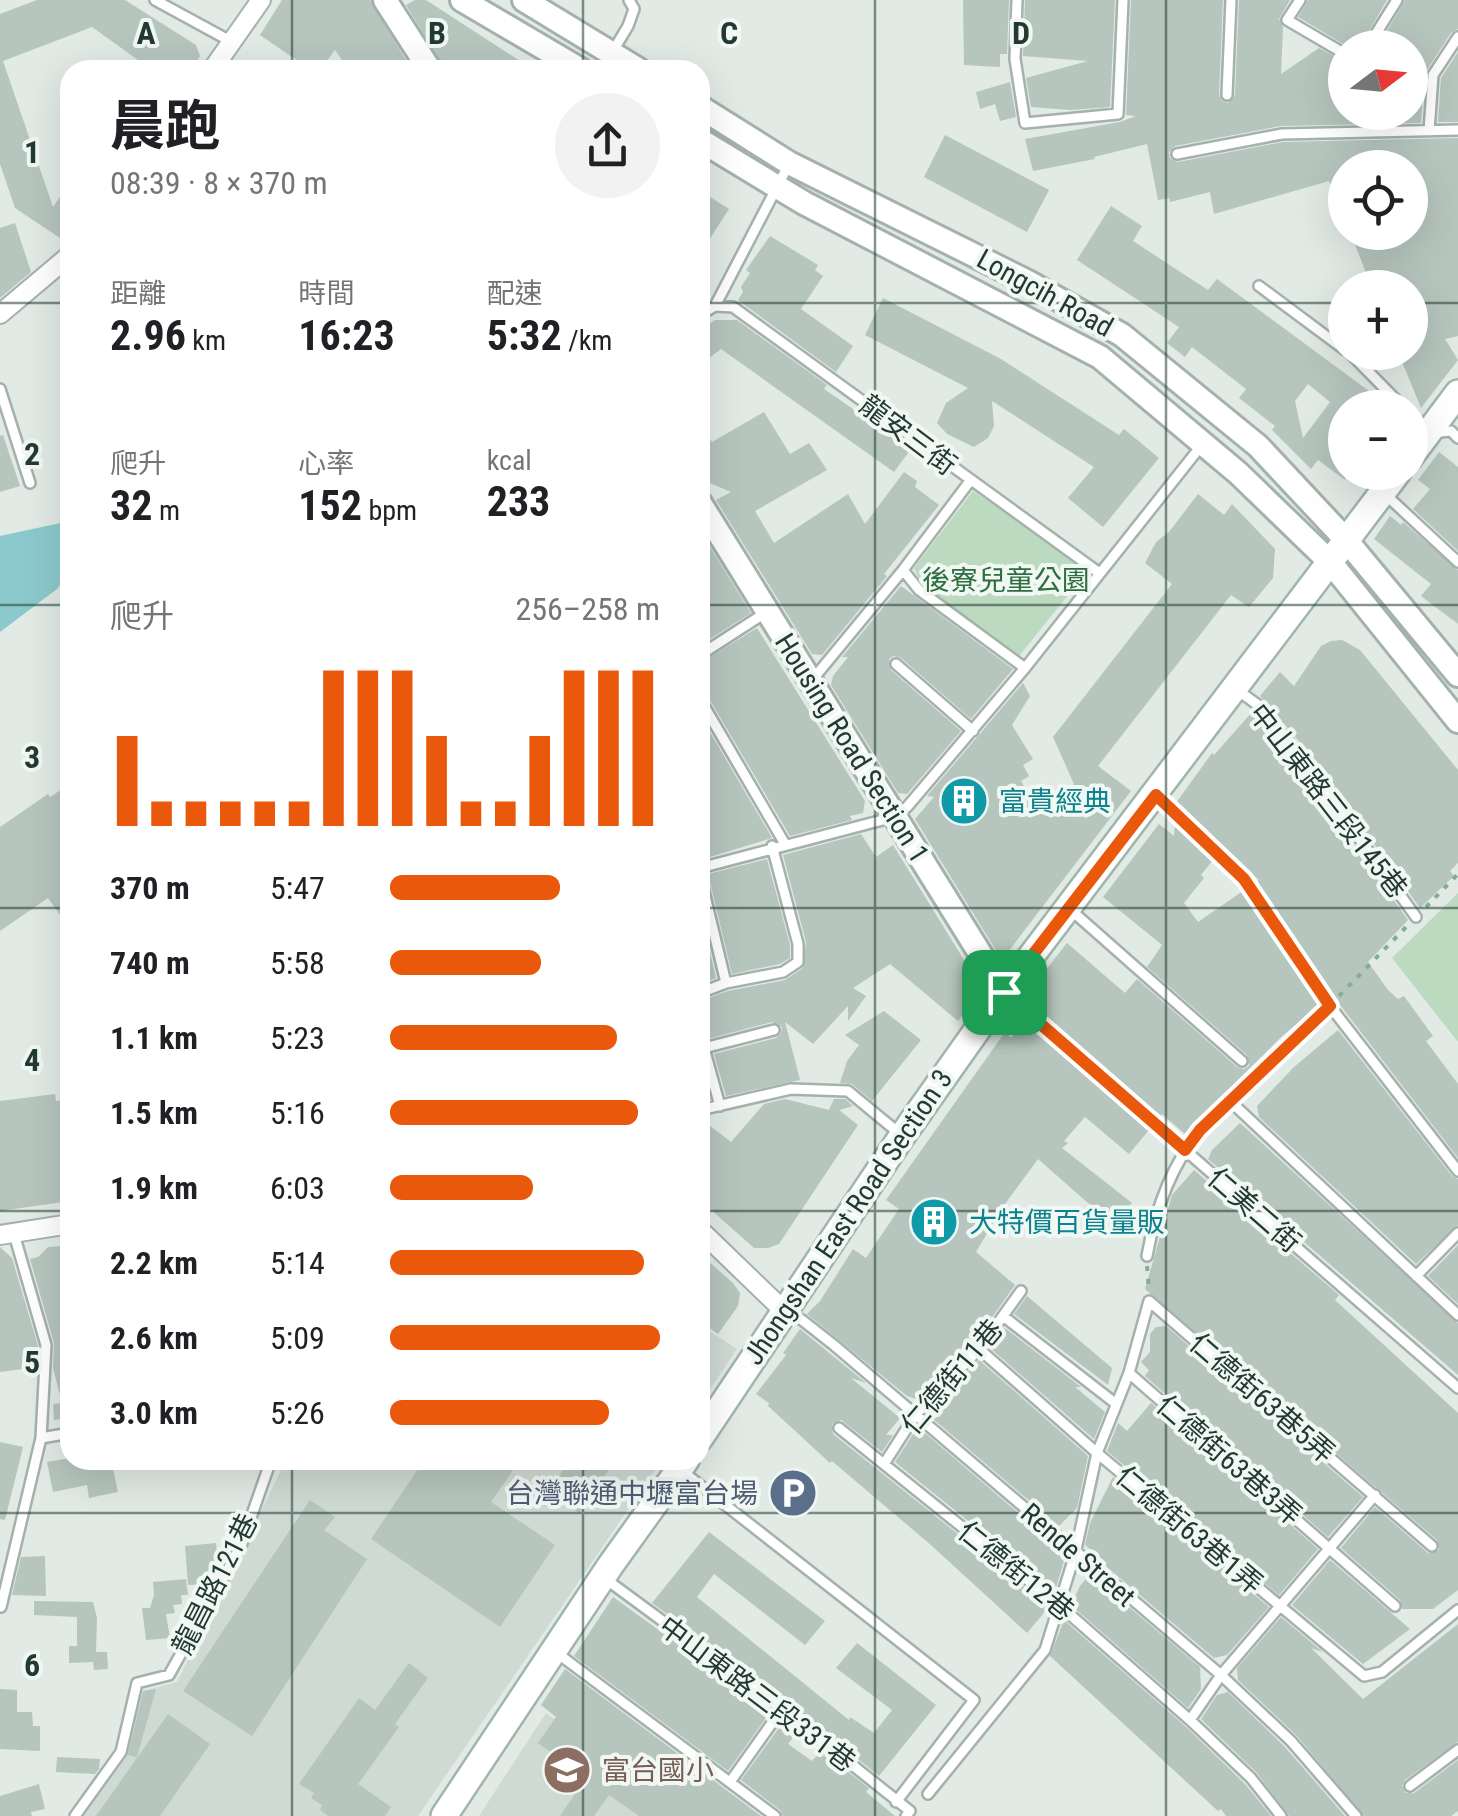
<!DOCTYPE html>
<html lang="zh-TW">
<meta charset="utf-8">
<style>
body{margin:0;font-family:"Roboto Condensed","Noto Sans TC",sans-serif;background:#f2f2f2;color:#202124;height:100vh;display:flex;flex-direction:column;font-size:38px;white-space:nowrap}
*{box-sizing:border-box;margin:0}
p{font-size:32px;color:#757577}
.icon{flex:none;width:55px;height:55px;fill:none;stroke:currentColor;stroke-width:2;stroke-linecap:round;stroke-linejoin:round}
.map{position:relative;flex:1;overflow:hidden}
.sheet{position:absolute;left:60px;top:60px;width:650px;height:1410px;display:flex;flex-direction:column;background:#fff;border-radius:30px;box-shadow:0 10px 40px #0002}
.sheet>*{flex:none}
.needle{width:65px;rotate:74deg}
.tools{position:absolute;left:1328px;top:30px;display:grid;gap:20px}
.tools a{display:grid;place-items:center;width:100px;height:100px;border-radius:50%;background:#fff;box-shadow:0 10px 40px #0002;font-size:50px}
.pin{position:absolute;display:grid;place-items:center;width:85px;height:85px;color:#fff;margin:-42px;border-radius:20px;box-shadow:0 5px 15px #0006}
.round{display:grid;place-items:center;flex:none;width:105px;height:105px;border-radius:52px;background:#f2f2f2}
.head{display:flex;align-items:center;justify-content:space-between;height:170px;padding:0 50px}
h1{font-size:55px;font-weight:700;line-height:75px}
.figures{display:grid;grid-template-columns:repeat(3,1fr);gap:15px;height:170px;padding:10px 50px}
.figures div{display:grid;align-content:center}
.figures b{font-size:42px;font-weight:700}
.figures small{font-size:28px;font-weight:400}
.figures p{font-size:28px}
.chart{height:280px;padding:20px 50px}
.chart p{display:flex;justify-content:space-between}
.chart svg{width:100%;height:180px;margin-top:10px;stroke:#ea580c;stroke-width:6}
ul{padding:0 50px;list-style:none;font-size:32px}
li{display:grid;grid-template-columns:160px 120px 1fr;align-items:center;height:75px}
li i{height:25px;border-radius:12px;background:#ea580c}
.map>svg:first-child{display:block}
.built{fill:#cfdad4}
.green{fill:#bbdac0}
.water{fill:#8cc9cc}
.building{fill:#b6c5be;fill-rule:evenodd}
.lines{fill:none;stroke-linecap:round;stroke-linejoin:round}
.service-casing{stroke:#a4b2ab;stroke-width:14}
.minor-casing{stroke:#a4b2ab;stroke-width:22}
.tertiary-casing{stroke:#a4b2ab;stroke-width:28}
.secondary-casing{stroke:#a0b5ac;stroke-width:30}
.path{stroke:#83ac9b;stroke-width:4;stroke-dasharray:5 8;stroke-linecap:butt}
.service{stroke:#fff;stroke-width:9}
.minor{stroke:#fff;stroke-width:18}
.tertiary{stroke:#fff;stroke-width:22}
.secondary{stroke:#fff;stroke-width:25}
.route-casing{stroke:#fff;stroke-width:20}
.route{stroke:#ea580c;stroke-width:12}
.grid{fill:none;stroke:#223a31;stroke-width:2.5;stroke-opacity:0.55}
.labels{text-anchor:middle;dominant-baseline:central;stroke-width:8;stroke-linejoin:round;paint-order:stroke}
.street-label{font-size:28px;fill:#223a31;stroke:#f1f7f3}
.park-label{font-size:28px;fill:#2f6e41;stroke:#f1f7f3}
.culture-label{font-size:28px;fill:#0d838f;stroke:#f1f7f3;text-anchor:start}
.service-label{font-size:28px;fill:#4e5e75;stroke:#f1f7f3;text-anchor:end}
.education-label{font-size:28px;fill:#785e54;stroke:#f1f7f3;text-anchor:start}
.grid-label{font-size:32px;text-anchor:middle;font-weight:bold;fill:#223a31;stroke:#f1f7f3;stroke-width:8;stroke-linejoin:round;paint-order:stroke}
</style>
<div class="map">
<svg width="1458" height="1816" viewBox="0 0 1458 1816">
<rect width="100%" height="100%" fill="#e1eae5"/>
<path class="built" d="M700,1325L737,1349L700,1404Z
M286,1460H662L418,1816H84L126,1757L143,1691L177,1682Z
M546,1713L688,1816H479Z"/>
<path class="green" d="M973,491L1090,568L1015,661L922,585L914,568Z
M1458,893V1042L1392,958Z"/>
<path class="water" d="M70,521V572L57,589L0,632V536Z"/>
<path class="building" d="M37,0H125L196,45L200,56L191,70H152L92,27L3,61L53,207L70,182V232L63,240L15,208L0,164V14Z
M282,0H370L412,70H349L335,50L320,70H311L260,35Z
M415,0H426L534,70H445L406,5Z
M963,0H1009L1007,54H1000V67L964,65Z
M1025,0H1115L1110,107L1071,110L1031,107L1026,78L1088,61L1023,56Z
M1131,0H1223L1219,95L1222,101L1228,103L1235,95L1239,0H1290L1279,19L1283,27L1281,74L1319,48L1345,62V81L1342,82L1345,112H1410V48H1377L1405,0H1458V29L1451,33L1425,73L1421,123L1281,126L1175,146L1169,152L1170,158L1178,162L1283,142L1458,138V336L1445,339L1458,360L1421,408L1398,352H1410V288H1372L1350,232H1410V168H1345L1343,220L1329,181L1214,214L1210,192L1170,202L1169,198L1158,200L1147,144L1094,157L1095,159L1033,171L1025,139L1120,122L1136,116L1126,115Z
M1308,0H1387L1359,48H1350L1298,17Z
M1458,52V122H1438L1441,78Z
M1010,82L1016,117L1000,121L995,104L980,109L976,92Z
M945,135L1049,190L1027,232L924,177Z
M707,195L729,209L700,254V206Z
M1111,206L1142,226L1133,241L1208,290L1217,279L1392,408H1345V480L1318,460L1311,469L1272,430L1275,426L1239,398L1246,389L1192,347L1185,357L1167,343L1179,327L1077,260ZM1308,384L1330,402L1303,438L1295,401Z
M15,223L31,272L0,298V228Z
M770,236L818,265L815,270L823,276L801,309L853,346L836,372L738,300L743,292L741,287L750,273L746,270Z
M883,298L1001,359L1119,435L1124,429L1159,458L1103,527L1068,498L1094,467L992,401L994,426L988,438L974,447L947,434L937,423L946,403L968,388L865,335Z
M715,320H737L827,385L824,389L911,449L894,472L721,349L700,365V330Z
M764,412L790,454L809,443L827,470L755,511L774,543L848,494L865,524L904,472L917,481L915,487L939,505L884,574L887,576L822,655L812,654L716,500L731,492L700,479V423L712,442Z
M3,435L20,486L0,492V436Z
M1439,452L1458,467V551L1413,509L1430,489L1418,480Z
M1198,494L1224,515L1232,504L1275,549L1273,578L1249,607L1231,595L1098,766L1131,791L1005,956L997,952L915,819L934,797L927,796L1023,683L1030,696L1012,725L1033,759L1023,765L1029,776L1021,781L1036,807L1074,784L1053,737L1172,584L1145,563L1156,542L1169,532Z
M1390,516L1401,525L1403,522L1458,570V624L1421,596L1431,584L1374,539Z
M700,531L751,613L700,645Z
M901,586L1013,669L971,719L901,658L894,656L889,659L891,670L961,731L907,794L898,793L831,685L833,676L848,657H842Z
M757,628L865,801L863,813L850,816L852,820L790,836L707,695L700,691V663Z
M1342,640L1360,650L1458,770V863L1450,871L1454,876L1420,908L1304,747L1260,696L1280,672L1294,686L1321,646L1331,641Z
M1253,711L1291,757L1408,920L1368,962L1388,990L1398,999L1404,996L1433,1036L1426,1041L1458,1084V1158L1337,1001L1256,882L1259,880L1176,803L1212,753L1214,755Z
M700,715L772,838L700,860Z
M70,784V855L61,860L70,874V929L48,898L0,931V827L48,794L50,797Z
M1159,824L1174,836L1175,824L1213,860L1201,875L1204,878L1184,903L1198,922L1243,891L1319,1005L1280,1038L1185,1134L1162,1114L1160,1117L1037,1010L1039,1007L1026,995L1067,943L1125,993L1137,979L1237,1067L1244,1069L1249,1066L1247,1055L1147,967L1162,945L1103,897Z
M861,834L876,857L893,845L982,989L958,1021L890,964L853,988L866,996L848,1021V1006L813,1044L785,1022L800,1080L726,1096L714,1054L776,1038L781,1033L782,1027L772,1022L700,1041V1001L728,991L785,980L803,968L806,942L783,855Z
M767,859L790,945V958L780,964L732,974L708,874Z
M700,910L716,978L700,984Z
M884,1011L921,1040L872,1101L852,1084L840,1083L847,1061L859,1045L845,1035Z
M1025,1022L1149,1130L1129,1154L1085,1117L1064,1141L1068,1143L1062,1148L1132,1203L1113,1225L1038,1159L1002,1208L976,1252L1015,1285L973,1344L916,1399L907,1396L807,1314L820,1301L853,1249L866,1258L899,1209L886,1200L1005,1032L1011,1038Z
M1338,1030L1452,1176L1458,1179V1225L1416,1264L1259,1117L1257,1106L1294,1067Z
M55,1094L56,1101L70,1099V1201L0,1211V1101Z
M785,1099L829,1110L834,1099H845L853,1106L839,1110L858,1125L779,1244L768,1248H754L700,1200V1118L731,1142L764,1104Z
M1240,1123L1458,1323V1375L1208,1159L1212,1150Z
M1194,1170L1339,1295L1335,1300L1458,1413V1590L1433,1609H1402L1400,1600L1341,1548L1375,1507L1428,1553L1439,1550L1437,1540L1145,1289L1172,1195Z
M1458,1245V1304L1428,1276Z
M64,1246L70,1259V1418L54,1420L53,1404L62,1403L53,1368L54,1343L30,1259L38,1257L48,1247Z
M0,1247L12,1258L38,1346L37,1367L0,1372Z
M700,1254L733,1283L740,1293L738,1306L718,1334L709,1328L700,1346Z
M1027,1296L1112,1368L1108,1385L1014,1314Z
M1166,1326L1363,1497L1328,1537L1145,1376L1149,1370L1141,1362L1150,1352V1334L1156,1327Z
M1005,1328L1081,1387H1075L1105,1412L1094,1439L990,1348Z
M800,1329L866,1383L851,1378L900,1418L886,1435H893L882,1452L841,1420L832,1424L833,1434L1049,1607L1027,1633L932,1546L832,1461L830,1463L768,1406L769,1403L756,1394L786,1355L783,1353Z
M979,1360L1088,1456L1077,1508L1059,1526L932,1418L933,1408Z
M1151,1403L1318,1549L1279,1595L1107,1451L1118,1423L1127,1431Z
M925,1433L1066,1554L1055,1591L895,1462L913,1434Z
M0,1442L23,1447L5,1520L0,1519Z
M70,1458L111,1460L118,1492L89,1498L87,1485L53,1492L47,1462Z
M424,1460H520L491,1502L555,1545L500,1627L371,1539Z
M570,1460H594L609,1470L579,1513L548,1491Z
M1113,1477L1269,1607L1227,1655L1214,1658L1101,1562L1103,1560L1085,1545L1090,1523Z
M310,1500L335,1517L324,1530L367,1559L252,1736L183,1691Z
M709,1532L825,1621L805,1645L714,1574L697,1597L849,1720L850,1717L874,1733L892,1710L836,1668L857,1643L936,1705L879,1776L787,1702L652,1603Z
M216,1543L218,1571L215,1576L205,1577V1584L188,1585L185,1546Z
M45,1556L46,1596L12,1595L21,1557Z
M1330,1560L1410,1629L1363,1664L1292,1605Z
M1090,1574L1200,1667L1201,1689L1188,1708L1071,1605L1080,1586Z
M186,1579L188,1595H181L182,1604L173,1605L175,1613L166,1614L170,1638L146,1640L142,1608H150L154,1595L153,1582Z
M613,1597L771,1711L728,1771L574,1656Z
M34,1601L93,1602L97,1618L96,1652H107L108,1669L94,1670L93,1662L69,1663V1646H77V1617L34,1615Z
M1281,1617L1323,1652L1311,1648L1363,1699L1458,1624V1742L1405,1780L1402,1786L1406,1793H1414L1458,1760V1811L1451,1816H1364L1297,1736L1238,1680L1237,1668Z
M1064,1620L1185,1726L1245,1784L1271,1816H1226L1221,1809L1218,1811L1050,1656Z
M409,1663L428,1678L395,1724L399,1727L358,1784L391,1807L385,1816H328L320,1810L322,1805L311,1798L314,1793L299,1784L359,1698L375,1710Z
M565,1669L761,1816H639L609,1795L594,1816H560L586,1778L538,1743L556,1717L541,1705Z
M0,1689L17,1690V1712H32L33,1726H40V1751L0,1749Z
M156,1689L137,1757L128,1755L143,1691Z
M1228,1692L1285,1747L1345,1816H1289L1257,1773L1201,1719L1217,1695Z
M168,1714L210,1744L160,1816H96Z
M784,1721L797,1732L788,1744L812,1761L821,1751L869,1788L866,1792L895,1816H783L780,1810L741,1780Z
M57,1757L100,1759L99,1769L95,1774L56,1772Z
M39,1784L45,1809L31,1812L32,1816H0V1796Z"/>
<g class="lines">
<g class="service-casing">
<path id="service" d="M155,0L232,42
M1017,0L1015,59L1025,123L1118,114L1123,0
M1300,0L1287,20L1345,54
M1367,48L1397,0
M613,51L628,26L634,9L629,0
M1227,95L1231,0
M1429,131L1433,75L1458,37
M1177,154L1282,134L1458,130
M1259,286L1345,350
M715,306L733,307L1098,572
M700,315L715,306L789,164
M1349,352L1404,408
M0,389L30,483
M1410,414L1429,433L1451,431L1458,438
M1387,496L1458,562
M903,570L919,590L1025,668
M700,655L765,613
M896,664L973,731
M813,679L903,570L970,481
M1236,689L1258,705L1297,752L1416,917
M700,699L785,844
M1157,796L1244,879L1330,1006L1458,1171
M700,868L894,817L907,807L1025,668L1201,446
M700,875L726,983
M1072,911L1242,1061
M700,993L726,983L783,972L798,962V944L772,846
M1006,994L1458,1388
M704,1048L720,1106
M700,1049L774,1030
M1230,1101L1458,1315
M700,1110L791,1089L848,1091L900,1134
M1147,1256C1155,1211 1171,1166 1200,1130L1330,1006
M1416,1276L1458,1233
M786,1312L802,1320L835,1346L1221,1675L1291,1741L1356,1816
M1003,1316L1115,1403
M979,1349L1097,1453L1364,1676L1382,1672L1458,1610
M1129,1373L1395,1606
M839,1428L1059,1605L1190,1720L1221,1675L1375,1495
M41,1438L70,1433
M884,1464L916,1414L979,1349L1021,1291
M682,1471L974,1700L896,1802
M607,1580L782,1709L910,1811L906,1816
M1,1607L41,1438L46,1345L14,1234
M557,1653L775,1816
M1190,1720L1251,1778L1281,1816
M730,1782L782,1709
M1410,1786L1458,1750
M928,1794L1045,1650L1075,1554L1097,1453L1129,1373L1149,1301L1432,1546
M75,1816L121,1752L137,1683L169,1675L241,1546L271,1460"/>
</g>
<g class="minor-casing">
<path id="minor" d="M212,70L261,0
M0,314L70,255
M700,1230L784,1311
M0,1235L70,1224"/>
</g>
<g class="tertiary-casing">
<path id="tertiary" d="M385,0L430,70
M462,0L581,70
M524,0L639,70
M700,107L789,163L1028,282L1122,335L1258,446L1346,540L1458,675
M700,140L804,203L1100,357L1238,473L1331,563L1458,721
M700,503L1004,992"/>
</g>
<g class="secondary-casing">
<path id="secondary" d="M1410,457L1458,393
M700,1438L902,1136L1004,992L1398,472
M444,1816L610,1566L686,1460"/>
</g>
<path class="path" d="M1426,907L1458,874
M1339,996L1409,924
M1147,1266L1149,1291"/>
<use href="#service" class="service"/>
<use href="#minor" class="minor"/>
<use href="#tertiary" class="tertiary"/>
<use href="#secondary" class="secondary"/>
</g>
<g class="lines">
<g class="route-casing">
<path id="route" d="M1156,795L1244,879L1330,1006L1200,1130L1185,1150L1004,992Z"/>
</g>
<use href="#route" class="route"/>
</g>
<path class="grid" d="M292,0V70M583,0V70M875,0V1816M1166,0V1816M0,303H70M700,303H1345M1410,303H1458M0,605H70M700,605H1458M0,908H70M700,908H1458M0,1211H70M700,1211H1458M292,1460V1816M583,1460V1816M0,1513H1458"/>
<defs>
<g id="building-disc" transform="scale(2.5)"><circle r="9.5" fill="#0f9aa8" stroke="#f1f7f3"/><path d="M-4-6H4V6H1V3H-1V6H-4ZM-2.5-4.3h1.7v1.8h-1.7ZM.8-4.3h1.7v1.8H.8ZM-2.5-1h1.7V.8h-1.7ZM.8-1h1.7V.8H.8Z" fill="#fff"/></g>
<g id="parking-disc" transform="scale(2.5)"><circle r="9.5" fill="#5c6f8a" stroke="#f1f7f3"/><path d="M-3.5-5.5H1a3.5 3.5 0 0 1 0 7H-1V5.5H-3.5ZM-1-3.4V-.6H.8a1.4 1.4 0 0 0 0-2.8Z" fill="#fff"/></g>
<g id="school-disc" transform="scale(2.5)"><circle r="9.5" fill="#8d6e63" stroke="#f1f7f3"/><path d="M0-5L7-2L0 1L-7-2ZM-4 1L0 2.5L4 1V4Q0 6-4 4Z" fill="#fff"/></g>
</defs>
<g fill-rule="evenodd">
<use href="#building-disc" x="964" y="801"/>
<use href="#building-disc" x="934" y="1222"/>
<use href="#parking-disc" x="793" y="1493"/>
<use href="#school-disc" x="567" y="1770"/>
</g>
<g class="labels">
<g class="street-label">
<text transform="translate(1045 293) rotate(29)">Longcih Road</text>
<text transform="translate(908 435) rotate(37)">龍安三街</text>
<text transform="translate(852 748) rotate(58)">Housing Road Section 1</text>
<text transform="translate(1328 801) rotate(52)">中山東路三段145巷</text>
<text transform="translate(1254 1210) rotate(41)">仁美二街</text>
<text transform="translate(848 1217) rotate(-56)">Jhongshan East Road Section 3</text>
<text transform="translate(952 1377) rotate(-50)">仁德街11巷</text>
<text transform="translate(1262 1398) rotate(41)">仁德街63巷5弄</text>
<text transform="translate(1229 1460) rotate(41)">仁德街63巷3弄</text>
<text transform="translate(1189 1530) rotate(40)">仁德街63巷1弄</text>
<text transform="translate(1078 1555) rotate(41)">Rende Street</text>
<text transform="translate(1016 1571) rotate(39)">仁德街12巷</text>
<text transform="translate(215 1584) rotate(-63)">龍昌路121巷</text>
<text transform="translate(757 1694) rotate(37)">中山東路三段331巷</text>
</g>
<g class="park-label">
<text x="1006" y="580">後寮兒童公園</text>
</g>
<g class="culture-label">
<text x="999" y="801">富貴經典</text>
<text x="969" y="1222">大特價百貨量販</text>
</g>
<g class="service-label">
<text x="758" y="1493">台灣聯通中壢富台場</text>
</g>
<g class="education-label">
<text x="602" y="1770">富台國小</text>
</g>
</g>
<g class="grid-label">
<text x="146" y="44">A</text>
<text x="437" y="44">B</text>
<text x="729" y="44">C</text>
<text x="1021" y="44">D</text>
<text x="32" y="163">1</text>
<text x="32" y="465">2</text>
<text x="32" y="768">3</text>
<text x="32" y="1071">4</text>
<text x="32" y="1373">5</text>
<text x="32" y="1676">6</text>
</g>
</svg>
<div class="tools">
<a><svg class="needle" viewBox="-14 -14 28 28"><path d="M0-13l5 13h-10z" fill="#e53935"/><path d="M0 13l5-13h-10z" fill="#757577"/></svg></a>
<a><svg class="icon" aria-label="locate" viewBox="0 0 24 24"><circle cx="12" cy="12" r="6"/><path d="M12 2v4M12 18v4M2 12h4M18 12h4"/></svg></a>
<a>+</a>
<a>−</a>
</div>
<div class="pin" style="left:1004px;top:992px;background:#1e9e55"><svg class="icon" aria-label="arrive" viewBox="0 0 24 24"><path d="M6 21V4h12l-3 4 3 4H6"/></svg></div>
<section class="sheet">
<div class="head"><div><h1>晨跑</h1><p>08:39 · 8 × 370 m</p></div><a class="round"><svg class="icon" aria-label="share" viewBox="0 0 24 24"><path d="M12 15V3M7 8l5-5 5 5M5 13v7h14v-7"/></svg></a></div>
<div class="figures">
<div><p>距離</p><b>2.96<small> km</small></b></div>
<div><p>時間</p><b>16:23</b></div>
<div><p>配速</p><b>5:32<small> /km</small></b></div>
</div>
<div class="figures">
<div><p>爬升</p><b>32<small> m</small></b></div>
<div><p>心率</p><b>152<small> bpm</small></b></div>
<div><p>kcal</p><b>233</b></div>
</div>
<div class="chart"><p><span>爬升</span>256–258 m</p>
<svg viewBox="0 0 160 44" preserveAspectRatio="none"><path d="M5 44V22M15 44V38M25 44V38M35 44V38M45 44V38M55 44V38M65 44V6M75 44V6M85 44V6M95 44V22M105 44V38M115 44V38M125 44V22M135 44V6M145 44V6M155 44V6"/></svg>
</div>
<ul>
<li><b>370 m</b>5:47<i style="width:63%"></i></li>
<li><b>740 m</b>5:58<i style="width:56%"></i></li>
<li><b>1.1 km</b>5:23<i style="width:84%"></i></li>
<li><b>1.5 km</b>5:16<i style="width:92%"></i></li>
<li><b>1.9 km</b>6:03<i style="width:53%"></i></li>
<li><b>2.2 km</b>5:14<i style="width:94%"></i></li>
<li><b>2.6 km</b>5:09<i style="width:100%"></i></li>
<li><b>3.0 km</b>5:26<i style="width:81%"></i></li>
</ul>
</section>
</div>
